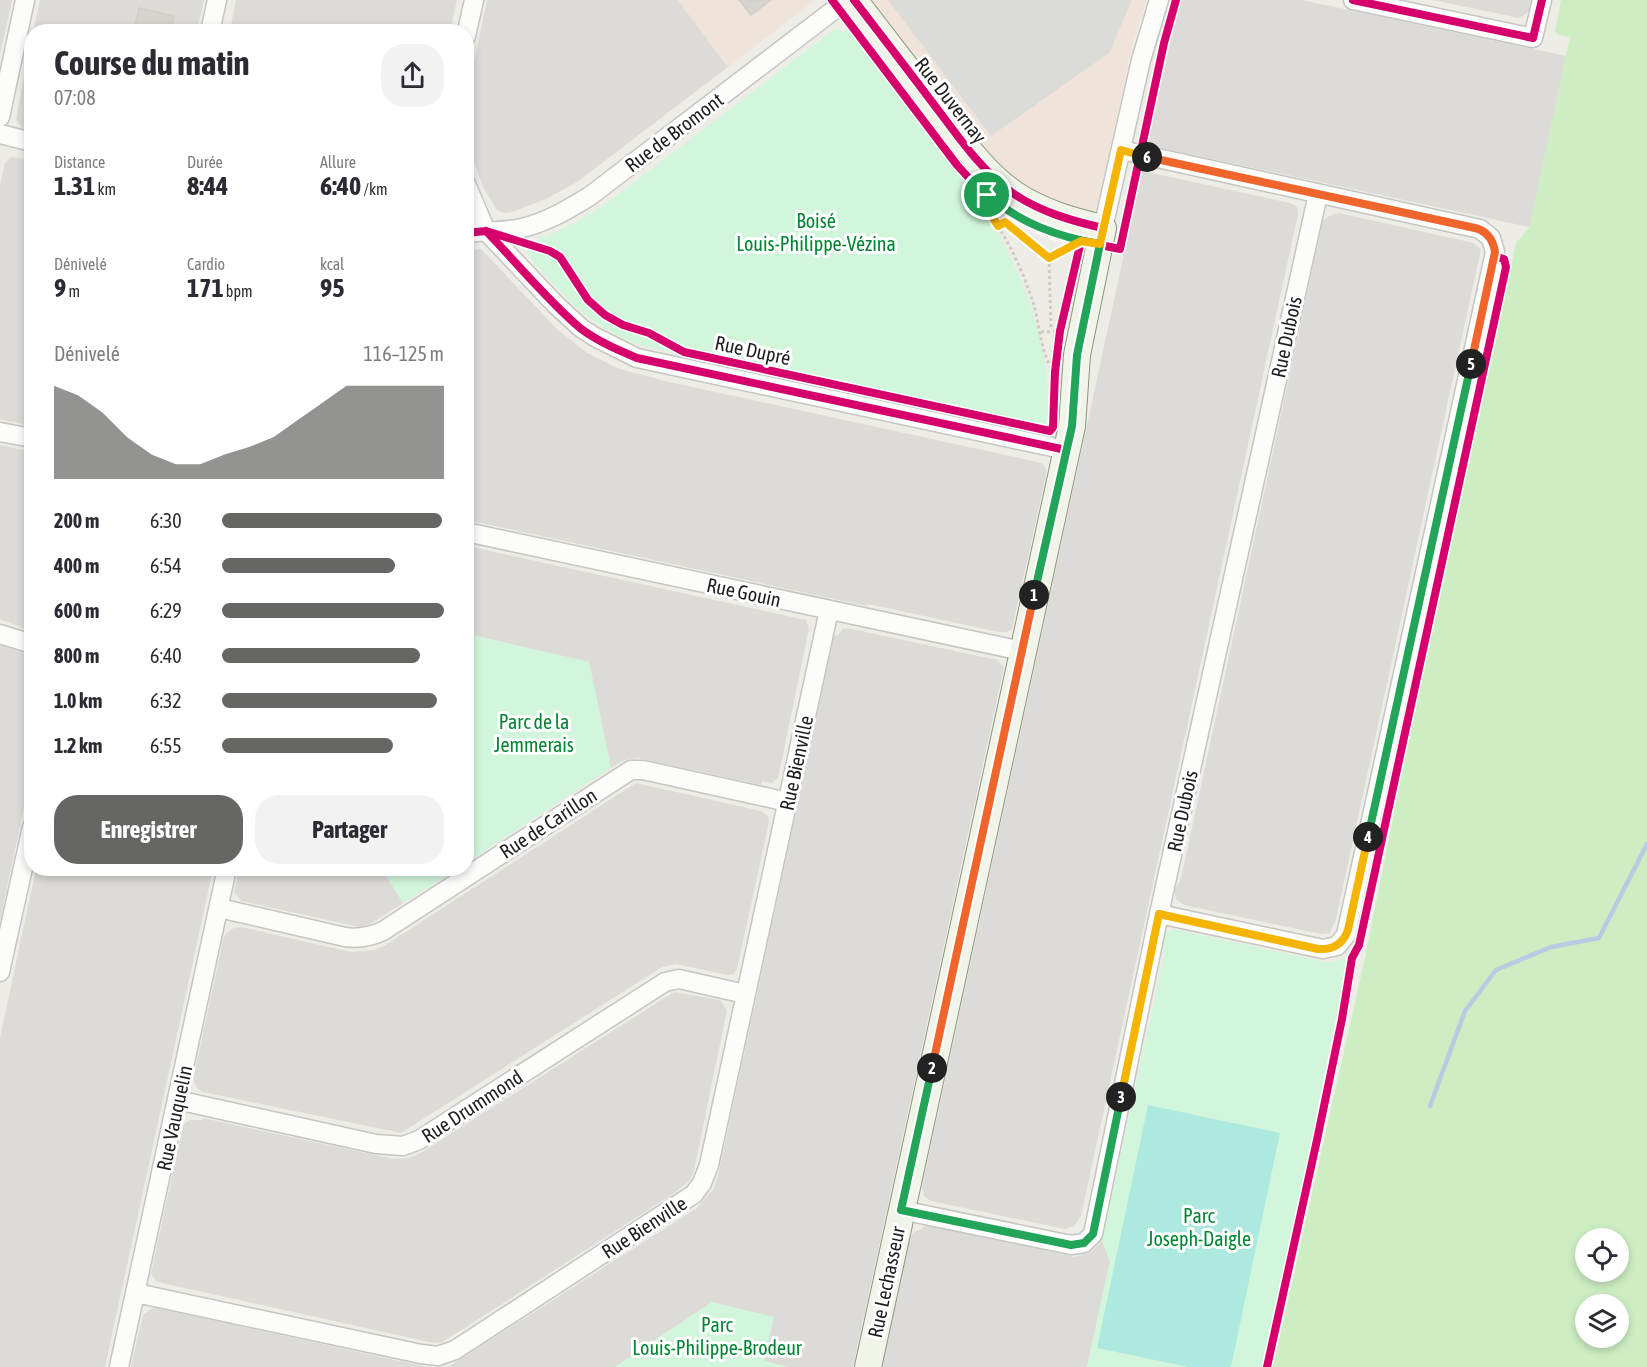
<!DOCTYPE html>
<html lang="fr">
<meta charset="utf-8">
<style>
body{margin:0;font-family:"Asap Condensed",sans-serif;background:#f2f2f3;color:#2b2b33;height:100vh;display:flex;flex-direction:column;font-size:22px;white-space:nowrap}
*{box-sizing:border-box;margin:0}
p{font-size:20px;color:#7c7c81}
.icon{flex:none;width:33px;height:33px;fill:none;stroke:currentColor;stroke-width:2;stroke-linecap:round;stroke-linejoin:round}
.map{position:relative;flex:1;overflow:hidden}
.sheet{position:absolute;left:24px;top:24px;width:450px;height:852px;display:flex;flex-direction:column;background:#fff;border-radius:24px;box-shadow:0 3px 9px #0003}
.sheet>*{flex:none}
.controls{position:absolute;left:1575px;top:1228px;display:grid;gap:12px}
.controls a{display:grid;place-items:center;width:54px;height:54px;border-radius:50%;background:#fff;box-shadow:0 3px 9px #0003;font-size:30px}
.pin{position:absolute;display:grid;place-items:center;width:51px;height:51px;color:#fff;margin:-26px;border:3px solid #fff;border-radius:50%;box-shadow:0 2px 6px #0007}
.km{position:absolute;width:30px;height:30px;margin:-15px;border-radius:50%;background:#222;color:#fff;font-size:16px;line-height:30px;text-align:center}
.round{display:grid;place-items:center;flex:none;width:63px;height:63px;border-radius:24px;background:#f2f2f3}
.overview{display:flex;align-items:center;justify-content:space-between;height:102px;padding:0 30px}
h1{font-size:33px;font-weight:700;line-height:45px}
.metrics{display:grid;grid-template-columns:repeat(3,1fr);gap:9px;height:102px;padding:6px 30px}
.metrics div{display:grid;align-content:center}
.metrics b{font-size:26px;font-weight:700}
.metrics small{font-size:16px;font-weight:400}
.metrics p{font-size:16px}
.chart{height:168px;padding:12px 30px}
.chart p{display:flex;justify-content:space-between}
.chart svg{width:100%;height:108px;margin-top:6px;fill:#666664;opacity:.7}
.primary-button{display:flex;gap:12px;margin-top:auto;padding:12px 30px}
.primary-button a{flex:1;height:69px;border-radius:24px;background:#666664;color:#fff;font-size:24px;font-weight:700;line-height:69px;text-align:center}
.primary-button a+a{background:#f2f2f3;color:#2b2b33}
ul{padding:0 30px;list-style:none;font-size:20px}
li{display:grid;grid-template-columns:96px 72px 1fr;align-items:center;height:45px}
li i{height:15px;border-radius:8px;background:#666664}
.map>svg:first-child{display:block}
.residential{fill:#dcdbd8}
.commercial{fill:#f0e3da}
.grass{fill:#cdeec2;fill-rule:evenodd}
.park{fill:#d2f6dc}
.pitch{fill:#aee9e0}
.parking{fill:#dbdbd8}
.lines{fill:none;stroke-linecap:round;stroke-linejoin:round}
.stream{stroke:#b6cce3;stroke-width:4.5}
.building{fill:#d6d4cf;stroke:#d0cec7;stroke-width:1.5}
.street-casing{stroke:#c5c5c2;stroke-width:21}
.secondary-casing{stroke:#8e977e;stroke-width:28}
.path{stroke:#d3c9c3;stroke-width:3;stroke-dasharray:3 3;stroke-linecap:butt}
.street{stroke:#fcfcfb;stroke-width:18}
.secondary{stroke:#f0f4e9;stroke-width:26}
.cycleway-casing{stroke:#fff;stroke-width:11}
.cycleway{stroke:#d6006c;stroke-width:8}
.split-1-casing{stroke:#fff;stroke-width:12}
.split-2-casing{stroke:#fff;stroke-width:12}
.split-3-casing{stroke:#fff;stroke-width:12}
.split-4-casing{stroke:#fff;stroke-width:12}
.split-5-casing{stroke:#fff;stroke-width:12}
.split-6-casing{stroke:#fff;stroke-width:12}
.split-7-casing{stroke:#fff;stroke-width:12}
.split-1{stroke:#22a559;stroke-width:8}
.split-2{stroke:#f0652b;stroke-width:8}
.split-3{stroke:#22a559;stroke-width:8}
.split-4{stroke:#f5b400;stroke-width:8}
.split-5{stroke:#22a559;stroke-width:8}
.split-6{stroke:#f0652b;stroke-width:8}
.split-7{stroke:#f5b400;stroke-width:8}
.labels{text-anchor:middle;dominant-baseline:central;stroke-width:6;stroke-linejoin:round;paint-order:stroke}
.street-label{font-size:20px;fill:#1e1e1e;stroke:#fff}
.park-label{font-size:20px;fill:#028633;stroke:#fff}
</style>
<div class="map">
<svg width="1647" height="1367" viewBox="0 0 1647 1367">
<rect width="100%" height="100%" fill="#edece6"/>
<path class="residential" d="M0,0H12L0,55Z
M40,0H204L197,31L33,32Z
M236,0H457L450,31H230Z
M487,0H678L728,67L577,182L546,199L515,211L506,213L501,212L496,209L483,187L470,150L467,132V95Z
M1180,0H1302L1566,56L1530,227L1147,145Z
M1433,0H1534L1532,10L1519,18Z
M31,40V131L22,128L16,119Z
M11,157L31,160V426L0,419V185L5,163Z
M1142,171L1290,203L1297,207L1298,214L1081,1216L1074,1226L1065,1229L931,1201L924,1196L922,1187Z
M1339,213L1474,243L1481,249L1336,919L1330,933L1321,934L1184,905L1176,899L1174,888L1179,883L1182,874L1323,220L1333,214Z
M481,249L558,330L587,353L617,368L665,381L1042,463L1046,469V476L1012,629L1006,632H999L868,604L867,606L467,520V250Z
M0,445L31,452V631L0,619Z
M467,546L806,620L809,629L778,778L772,783L762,781L761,785L639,758L624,760L611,768L589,662L467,634Z
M847,628L997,660L1004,667L853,1367H789L764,1361L712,1302L615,1367H448L697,1208L713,1190L718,1176L834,635L837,636L843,629Z
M0,645L23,653L32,659L31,774L0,921Z
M636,783L761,811L768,816L769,822L737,969L734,974L728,975L676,964L662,967L401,1133L203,1092L197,1088L193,1080L224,936L231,929L241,927L351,952L374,950L384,946Z
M36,869H213L105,1367H0V1038Z
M239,869H382L403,903L368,925L360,927L350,925L241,901L234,892Z
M674,992L720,1000L727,1010L694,1171L690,1180L676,1192L441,1343L429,1342L162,1283L156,1281L151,1274L183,1125L190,1120H202L203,1118L393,1159L409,1158L419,1154Z
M925,1225L1074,1257L1091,1252L1102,1241L1110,1261L1087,1367H882L910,1238L914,1232L923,1228Z
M152,1308H156L427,1367H131L143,1315Z"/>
<path class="commercial" d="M678,0H815L728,67Z
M870,0H1147L1132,45L1099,200L1094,210L1090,213L1057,206L999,170L871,4Z"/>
<path class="grass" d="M1561,0H1647V1367H1273L1365,958L1405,759L1516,243L1530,227L1570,37L1559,35L1555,32ZM1586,1239H1618V1272H1586ZM1586,1305H1618V1338H1586Z"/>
<path class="park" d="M836,28L839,31L850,30L957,172L982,197L986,209C1022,277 1059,354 1045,433L639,345C590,327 564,296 530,258L528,251L540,238L567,227L603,206Z
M467,634L589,662L611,768L467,862Z
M382,869H457L403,903Z
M1174,929L1325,962H1334L1344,958L1346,965L1304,1176L1263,1367H1087L1110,1261L1102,1241L1164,955C1163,941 1157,935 1174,929Z
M712,1302L774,1317L764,1361L789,1367H615Z"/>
<path class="pitch" d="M1148,1105L1280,1133L1231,1367H1189L1097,1348Z"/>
<path class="parking" d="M888,0H1132L1109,53L991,136Z"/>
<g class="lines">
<path class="stream" d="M1430,1106L1465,1011L1496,970L1551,947L1599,938L1647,844"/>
</g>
<path class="building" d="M739,0H771L751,15Z
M139,8L174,16L171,32H134Z"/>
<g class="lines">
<g class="street-casing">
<path id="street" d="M1353,0L1533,38L1542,0
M210,32L217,0
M466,36L474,0
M0,117L25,0
M0,134L32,142
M1121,150L1480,229L1491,238L1495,252L1346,935L1337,946L1323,949L1159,914
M466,184L486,231L555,304L581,328L595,337L637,358L1066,450
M1103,228L1141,60L1159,0
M466,233C484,231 505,232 522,228C547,222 569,209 590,196L847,0
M0,432L32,438
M466,532L1022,651
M0,634L32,644
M219,908L345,937C359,939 370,937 383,931L631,770H643L788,802
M0,972L32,827
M177,1100L376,1144L403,1146L419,1140L665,982L679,979L745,994
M901,1210L1071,1245L1084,1243L1093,1234L1159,914L1318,194
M136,1293L421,1354L438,1356L455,1350L694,1194L702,1183L709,1165L829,610
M119,1367L227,868"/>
</g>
<g class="secondary-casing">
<path id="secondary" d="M854,0C881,35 908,70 935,106C959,137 981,171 1014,194C1041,212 1072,221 1103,228L1077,355L1072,426L868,1367"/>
</g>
<path class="path" d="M986,197L989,211L998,226L1005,221L1049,258L1076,243
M998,226C1013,250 1024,275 1033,302C1040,324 1040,355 1055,372
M1049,258L1051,330
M1041,332L1060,331"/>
<use href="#street" class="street"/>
<use href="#secondary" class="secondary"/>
<g class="cycleway-casing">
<path id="cycleway" d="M832,0L957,165C988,201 1032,235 1081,241
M1353,0L1533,38L1542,0
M486,231C517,263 546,299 580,328C597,341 618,350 637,358L1066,450L1075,404L1077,355L1103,228C1072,221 1041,212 1014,194C981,171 959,137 935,106C908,70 881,35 854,0
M466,233L486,231L550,251L560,257L588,300L605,315L623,325L649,333L684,352L1050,431L1053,427L1055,372L1060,331L1081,241L1120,249L1164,43L1176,0
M1267,1367L1317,1140L1342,1019L1352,958L1359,945L1506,267L1504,259L1494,256"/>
</g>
<use href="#cycleway" class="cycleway"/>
</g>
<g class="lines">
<g class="split-1-casing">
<path id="split-1" d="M987,195C1021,223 1057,237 1100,244L1077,355L1072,426L1034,595"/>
</g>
<g class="split-2-casing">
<path id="split-2" d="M932,1068L1034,595"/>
</g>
<g class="split-3-casing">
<path id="split-3" d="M932,1068L901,1210L1071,1245L1084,1243L1093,1234L1121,1097"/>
</g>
<g class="split-4-casing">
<path id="split-4" d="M1121,1097L1159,914L1318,949C1333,950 1343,944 1348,930L1368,837"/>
</g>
<g class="split-5-casing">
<path id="split-5" d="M1368,837L1471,364"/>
</g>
<g class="split-6-casing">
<path id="split-6" d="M1147,157L1475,228C1487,231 1493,239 1495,252L1471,364"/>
</g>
<g class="split-7-casing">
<path id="split-7" d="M987,195L989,211L998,226L1005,222L1049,258L1081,241L1100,244L1121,150L1147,157"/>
</g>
<use href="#split-1" class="split-1"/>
<use href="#split-2" class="split-2"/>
<use href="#split-3" class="split-3"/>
<use href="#split-4" class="split-4"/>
<use href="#split-5" class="split-5"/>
<use href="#split-6" class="split-6"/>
<use href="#split-7" class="split-7"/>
</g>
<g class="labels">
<g class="street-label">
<text transform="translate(951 100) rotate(52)">Rue Duvernay</text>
<text transform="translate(674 132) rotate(-37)">Rue de Bromont</text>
<text transform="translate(1286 337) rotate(-78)">Rue Dubois</text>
<text transform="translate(753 350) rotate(12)">Rue Dupré</text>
<text transform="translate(744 592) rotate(12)">Rue Gouin</text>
<text transform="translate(796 763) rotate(-78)">Rue Bienville</text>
<text transform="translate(1182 811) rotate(-78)">Rue Dubois</text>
<text transform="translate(548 823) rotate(-33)">Rue de Carillon</text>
<text transform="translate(472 1106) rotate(-33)">Rue Drummond</text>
<text transform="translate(174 1118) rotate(-78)">Rue Vauquelin</text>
<text transform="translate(644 1227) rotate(-33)">Rue Bienville</text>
<text transform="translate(886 1282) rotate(-78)">Rue Lechasseur</text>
</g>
<g class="park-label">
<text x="816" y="220">Boisé<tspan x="816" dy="23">Louis-Philippe-Vézina</tspan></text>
<text x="534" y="721">Parc de la<tspan x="534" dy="23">Jemmerais</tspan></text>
<text x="1199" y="1215">Parc<tspan x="1199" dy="23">Joseph-Daigle</tspan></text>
<text x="717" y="1324">Parc<tspan x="717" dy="23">Louis-Philippe-Brodeur</tspan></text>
</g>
</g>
</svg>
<div class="controls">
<a><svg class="icon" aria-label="locate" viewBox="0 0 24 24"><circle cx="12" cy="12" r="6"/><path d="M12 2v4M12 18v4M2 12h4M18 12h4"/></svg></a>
<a><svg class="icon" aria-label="layers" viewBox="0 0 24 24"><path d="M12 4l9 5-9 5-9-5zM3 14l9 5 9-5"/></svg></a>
</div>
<div class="pin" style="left:987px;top:195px;background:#1e9e55"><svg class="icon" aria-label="arrive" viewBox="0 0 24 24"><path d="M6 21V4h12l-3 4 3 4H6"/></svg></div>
<b class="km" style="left:1034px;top:595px">1</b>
<b class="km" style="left:932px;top:1068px">2</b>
<b class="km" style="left:1121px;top:1097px">3</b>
<b class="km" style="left:1368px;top:837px">4</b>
<b class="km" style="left:1471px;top:364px">5</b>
<b class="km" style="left:1147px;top:157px">6</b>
<section class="sheet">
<div class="overview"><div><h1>Course du matin</h1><p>07:08</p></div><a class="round"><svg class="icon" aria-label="share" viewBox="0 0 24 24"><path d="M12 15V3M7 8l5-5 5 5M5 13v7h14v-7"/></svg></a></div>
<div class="metrics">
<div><p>Distance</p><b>1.31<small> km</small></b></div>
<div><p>Durée</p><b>8:44</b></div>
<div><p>Allure</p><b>6:40<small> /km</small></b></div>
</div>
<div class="metrics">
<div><p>Dénivelé</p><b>9<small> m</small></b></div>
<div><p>Cardio</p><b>171<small> bpm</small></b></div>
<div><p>kcal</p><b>95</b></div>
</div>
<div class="chart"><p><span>Dénivelé</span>116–125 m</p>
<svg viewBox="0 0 160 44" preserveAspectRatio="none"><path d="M0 44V6L10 10L20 17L30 27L40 34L50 38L60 38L70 34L80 31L90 27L100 20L110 13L120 6L130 6L140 6L150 6L160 6V44z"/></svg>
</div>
<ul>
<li><b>200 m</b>6:30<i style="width:99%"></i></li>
<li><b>400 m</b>6:54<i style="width:78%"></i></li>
<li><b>600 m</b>6:29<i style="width:100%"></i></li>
<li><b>800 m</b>6:40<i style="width:89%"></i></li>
<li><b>1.0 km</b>6:32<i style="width:97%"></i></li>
<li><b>1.2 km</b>6:55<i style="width:77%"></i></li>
</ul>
<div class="primary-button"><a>Enregistrer</a><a>Partager</a></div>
</section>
</div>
